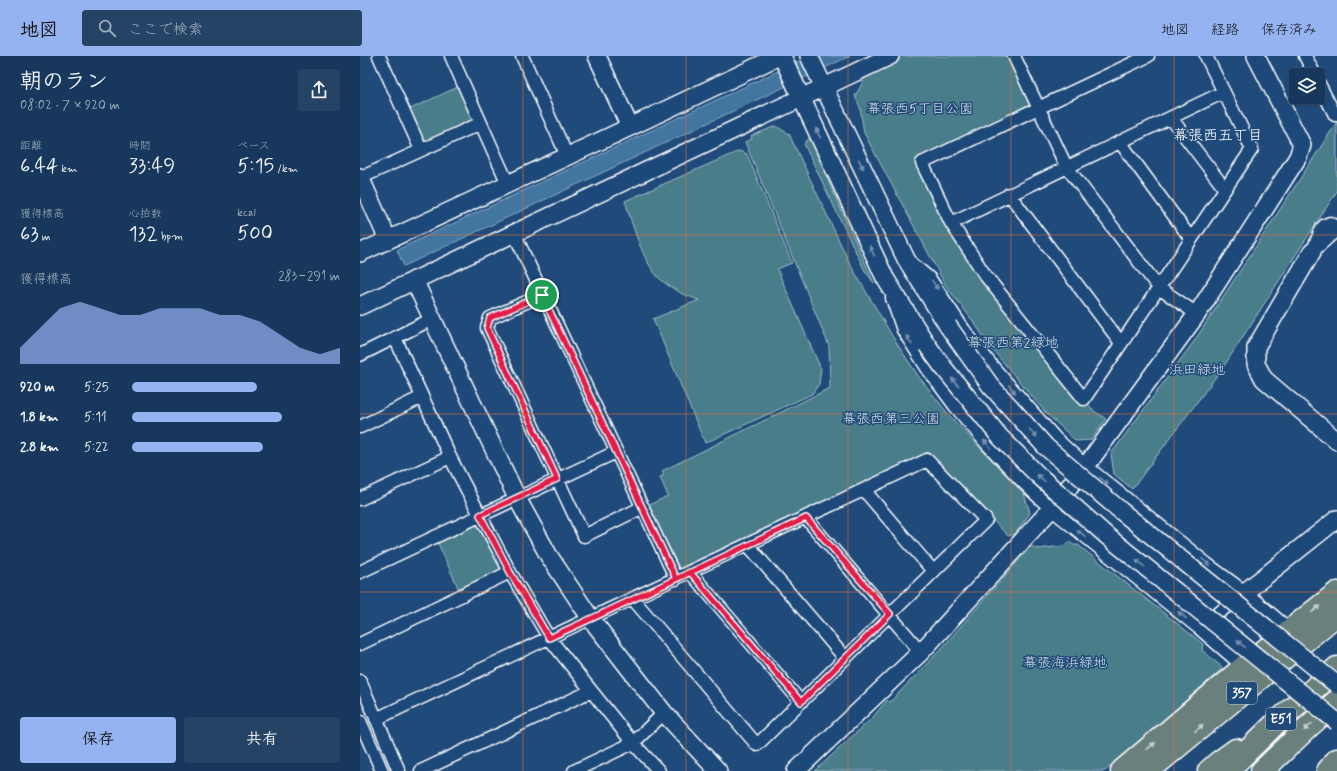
<!DOCTYPE html>
<html lang="ja">
<meta charset="utf-8">
<style>
body{margin:0;font-family:Mynerve,"Klee One",sans-serif;background:#244365;color:#f1f3f6;height:100vh;display:flex;flex-direction:column;font-size:15px;white-space:nowrap}
*{box-sizing:border-box;margin:0}
p{font-size:13px;color:#9eacbb}
.icon{flex:none;width:22px;height:22px;fill:none;stroke:currentColor;stroke-width:2;stroke-linecap:round;stroke-linejoin:round}
.map{position:relative;flex:1;overflow:hidden}
.panel{display:flex;flex-direction:column;background:#17385c;width:360px}
.panel>*{flex:none}
.controls{position:absolute;left:929px;top:12px;display:grid;gap:8px}
.controls a{display:grid;place-items:center;width:36px;height:36px;border-radius:4px;background:#17385c;box-shadow:0 1px 3px #0004,0 0 0 1px #365272;font-size:20px}
.pin{position:absolute;display:grid;place-items:center;width:34px;height:34px;color:#fff;margin:-17px;border:2px solid #fff;border-radius:50%;box-shadow:0 1px 4px #0007}
.round{display:grid;place-items:center;flex:none;width:42px;height:42px;border-radius:4px;background:#244365}
.overview{display:flex;align-items:center;justify-content:space-between;height:68px;padding:0 20px}
h1{font-size:22px;font-weight:600;line-height:30px}
.metrics{display:grid;grid-template-columns:repeat(3,1fr);gap:6px;height:68px;padding:4px 20px}
.metrics div{display:grid;align-content:center}
.metrics b{font-size:20px;font-weight:600}
.metrics small{font-size:11px;font-weight:400}
.metrics p{font-size:11px}
.chart{height:112px;padding:8px 20px}
.chart p{display:flex;justify-content:space-between}
.chart svg{width:100%;height:72px;margin-top:4px;fill:#95b2f1;opacity:.7}
.action{display:flex;gap:8px;margin-top:auto;padding:8px 20px}
.action a{flex:1;height:46px;border-radius:4px;background:#95b2f1;color:#111;font-size:16px;font-weight:600;line-height:46px;text-align:center}
.action a+a{background:#244365;color:#f1f3f6}
ul{padding:0 20px;list-style:none;font-size:13px}
li{display:grid;grid-template-columns:64px 48px 1fr;align-items:center;height:30px}
li i{height:10px;border-radius:5px;background:#95b2f1}
header{display:flex;align-items:center;gap:24px;box-sizing:border-box;height:56px;padding:0 20px;background:#95b2f1;color:#111}
header strong{font-size:19px}
nav{display:flex;gap:22px;margin-inline-start:auto;font-size:14px}
.search{width:280px;height:36px;background:#244365;display:flex;align-items:center;gap:10px;box-sizing:border-box;padding:0 14px;border-radius:4px;color:#9eacbb;font-size:15px}
main{display:flex;flex:1;min-height:0}
.map>svg:first-child{display:block}
.green{fill:#4a7d8a;stroke:#a4bec4}
.water{fill:#42749f;stroke:#8eacc5}
.lines{fill:none;stroke-linecap:round;stroke-linejoin:round}
.street-casing{stroke:#fff;stroke-width:15}
.secondary-casing{stroke:#fff;stroke-width:20}
.highway-casing{stroke:#fff;stroke-width:25}
.street{stroke:#1f4a7a;stroke-width:12}
.secondary{stroke:#1f4a7a;stroke-width:17}
.highway{stroke:#6a807d;stroke-width:22}
.secondary-bridge-casing{stroke:#fff;stroke-width:20;stroke-linecap:butt}
.secondary-bridge{stroke:#1f4a7a;stroke-width:17}
.oneway{fill:#7992af}
.oneway2{fill:#cbd3d2}
.route-casing{stroke:#fff;stroke-width:8}
.route{stroke:#e11d48;stroke-width:5}
.grid{fill:none;stroke:#eb7230;stroke-width:1;stroke-opacity:0.55}
.labels{text-anchor:middle;dominant-baseline:central;stroke-width:3;stroke-linejoin:round;paint-order:stroke}
.shield{fill:#1f4a7a;stroke:#bcc9d7;stroke-width:1}
.shield-label{font-size:13px;font-weight:bold;fill:#fff}
.park-label{font-size:14px;fill:#d2dee2;stroke:#1f4a7a}
.neighbourhood-label{font-size:15px;fill:#fff;stroke:#1f4a7a}
</style>
<header>
<strong>地図</strong>
<div class="search"><svg class="icon" aria-label="search" viewBox="0 0 24 24"><circle cx="10" cy="10" r="6"/><path d="M15 15l6 6"/></svg>ここで検索</div>
<nav><a>地図</a><a>経路</a><a>保存済み</a></nav>
</header>
<main>
<section class="panel">
<div class="overview"><div><h1>朝のラン</h1><p>08:02 · 7 × 920 m</p></div><a class="round"><svg class="icon" aria-label="share" viewBox="0 0 24 24"><path d="M12 15V3M7 8l5-5 5 5M5 13v7h14v-7"/></svg></a></div>
<div class="metrics">
<div><p>距離</p><b>6.44<small> km</small></b></div>
<div><p>時間</p><b>33:49</b></div>
<div><p>ペース</p><b>5:15<small> /km</small></b></div>
</div>
<div class="metrics">
<div><p>獲得標高</p><b>63<small> m</small></b></div>
<div><p>心拍数</p><b>132<small> bpm</small></b></div>
<div><p>kcal</p><b>500</b></div>
</div>
<div class="chart"><p><span>獲得標高</span>283–291 m</p>
<svg viewBox="0 0 160 44" preserveAspectRatio="none"><path d="M0 44V34L10 22L20 10L30 6L40 10L50 14L60 14L70 10L80 10L90 10L100 14L110 14L120 18L130 26L140 34L150 38L160 34V44z"/></svg>
</div>
<ul>
<li><b>920 m</b>5:25<i style="width:60%"></i></li>
<li><b>1.8 km</b>5:11<i style="width:72%"></i></li>
<li><b>2.8 km</b>5:22<i style="width:63%"></i></li>
</ul>
<div class="action"><a>保存</a><a>共有</a></div>
</section>
<div class="map">
<svg width="977" height="715" viewBox="0 0 977 715">
<rect width="100%" height="100%" fill="#1f4a7a"/>
<filter id="ink" filterUnits="userSpaceOnUse"><feTurbulence type="fractalNoise" baseFrequency=".025" numOctaves="2"/><feDisplacementMap in="SourceGraphic" scale="8" xChannelSelector="R" yChannelSelector="G"/><feConvolveMatrix kernelMatrix="1 2 1 2 8 2 1 2 1" color-interpolation-filters="sRGB"/></filter>
<g filter="url(#ink)">
<path class="green" d="M535,0H651L674,50L559,106L589,169L694,309L734,355L746,363L731,384L716,385L686,357L632,293L613,265L586,230L504,77L500,51L495,40L502,28L506,13Z
M100,30L114,60L111,66L69,86L62,83L48,54Z
M977,66V135L864,310L772,433L754,418L751,398L835,284Z
M416,70L429,78L491,210L537,288L559,321L589,359L664,438L670,457L655,478L648,480L569,397L320,514L289,449L308,440L300,421L304,419L302,415L470,332L469,290L385,86L392,83L391,80Z
M452,79L466,120L514,227L505,215L444,88Z
M379,95L387,98L432,207L417,213L461,313L459,328L452,338L345,387L293,263L339,244C331,241 322,239 316,234C310,231 303,226 298,221C282,204 272,167 265,145Z
M116,466L122,471L145,512L142,517L100,536L77,485Z
M710,486L713,489H718L843,588L842,594L863,612L745,715H455L513,661L527,644L529,646L532,644L581,593L671,490L677,493L703,490Z"/>
<path class="water" d="M450,0H490L44,210L37,194Z"/>
<g class="lines">
<g class="street-casing">
<path id="street" d="M19,0L61,94
M91,0L148,128
M162,0L207,100
M654,0L706,110L799,232L837,258
M788,0L562,107L591,167L625,219L724,343L892,93L846,0
M945,0L955,19
M958,26L975,59
M811,62L865,133
M760,86L831,183
M0,122L121,67
M649,138L761,287
M591,167L864,36
M970,167L974,169L972,178L952,196L962,172L965,169Z
M154,177L316,523
M555,210L570,223L604,274L632,310L695,382L726,410L847,508L885,536L930,574
M182,239L130,262L127,272L224,480L283,451
M532,242L543,274L569,315L595,350L628,389L665,428L691,453L840,573L884,611
M35,282L90,401L120,459L150,516L189,582L273,687L299,715
M0,299L72,263
M0,371L62,341
M504,434L573,515
M0,443L90,401
M446,462L561,596
M388,489L485,602
M0,516L256,396
M330,516L441,646
M846,568L879,540
M0,588L150,516
M0,625L39,715
M16,663L567,404L626,464L397,689L273,543
M0,665L22,715
M61,715L231,635
M214,715L273,687L304,657"/>
</g>
<g class="secondary-casing">
<path id="secondary" d="M237,0L270,71
M422,0L525,222L567,289
M449,0L546,203L588,270
M0,121L28,184
M952,196L896,291V308L904,323L977,385
M0,197L270,71L419,0
M54,224L157,442L189,500L231,563L304,657L358,715
M0,250L530,0
M885,536L977,463
M436,715L561,596L691,453L726,410L837,258L938,101L942,89L896,0"/>
</g>
<g class="highway-casing">
<path id="highway" d="M762,715L884,611L977,537
M788,715L977,558
M849,715L858,707L876,694
M867,715L915,668L977,612
M902,715L948,671L977,645
M968,715L977,704"/>
</g>
<use href="#street" class="street"/>
<use href="#secondary" class="secondary"/>
<use href="#highway" class="highway"/>
<g class="secondary-bridge-casing">
<path id="secondary-bridge" d="M588,270L630,329L686,391L761,455L977,629
M567,289L583,311L640,381L677,418L747,480L977,666"/>
</g>
<use href="#secondary-bridge" class="secondary-bridge"/>
</g>
<defs><path id="oneway-solid" d="M-6-.8H1V-3.2L6.5 0L1 3.2V.8H-6Z"/></defs>
<g class="oneway">
<use href="#oneway-solid" transform="translate(458 77) rotate(-115)"/>
<use href="#oneway-solid" transform="translate(501 108) rotate(64)"/>
<use href="#oneway-solid" transform="translate(512 195) rotate(-115)"/>
<use href="#oneway-solid" transform="translate(575 229) rotate(55)"/>
<use href="#oneway-solid" transform="translate(549 284) rotate(-123)"/>
<use href="#oneway-solid" transform="translate(595 326) rotate(-129)"/>
<use href="#oneway-solid" transform="translate(652 333) rotate(50)"/>
<use href="#oneway-solid" transform="translate(673 377) rotate(48)"/>
<use href="#oneway-solid" transform="translate(627 388) rotate(-132)"/>
<use href="#oneway-solid" transform="translate(681 422) rotate(-138)"/>
<use href="#oneway-solid" transform="translate(744 425) rotate(39)"/>
<use href="#oneway-solid" transform="translate(721 477) rotate(-141)"/>
<use href="#oneway-solid" transform="translate(846 506) rotate(38)"/>
<use href="#oneway-solid" transform="translate(780 507) rotate(-141)"/>
<use href="#oneway-solid" transform="translate(822 559) rotate(-141)"/>
<use href="#oneway-solid" transform="translate(881 588) rotate(-141)"/>
</g>
<g class="oneway2">
<use href="#oneway-solid" transform="translate(956 553) rotate(-39)"/>
<use href="#oneway-solid" transform="translate(948 671) rotate(138)"/>
<use href="#oneway-solid" transform="translate(839 672) rotate(-40)"/>
<use href="#oneway-solid" transform="translate(791 690) rotate(-41)"/>
</g>
</g>
<g class="lines" filter="url(#ink)">
<g class="route-casing">
<path id="route" d="M182,239L130,262L127,272L197,423L120,459L150,516L189,582C275,543 360,502 446,462L530,558L441,646L330,516L316,523L182,239"/>
</g>
<use href="#route" class="route"/>
</g>
<path class="grid" d="M163,0V715M326,0V715M488,0V715M651,0V715M814,0V715M0,179H977M0,358H977M0,536H977"/>
<g class="labels">
<g class="shield">
<rect x="867" y="626" width="30" height="22" rx="3"/>
<rect x="906" y="652" width="30" height="22" rx="3"/>
</g>
<g class="shield-label">
<text x="882" y="637">357</text>
<text x="921" y="663">E51</text>
</g>
<g class="park-label">
<text x="560" y="53">幕張西5丁目公園</text>
<text x="653" y="287">幕張西第2緑地</text>
<text x="837" y="314">浜田緑地</text>
<text x="531" y="363">幕張西第三公園</text>
<text x="705" y="607">幕張海浜緑地</text>
</g>
<g class="neighbourhood-label">
<text x="858" y="80">幕張西五丁目</text>
</g>
</g>
</svg>
<div class="controls">
<a><svg class="icon" aria-label="layers" viewBox="0 0 24 24"><path d="M12 4l9 5-9 5-9-5zM3 14l9 5 9-5"/></svg></a>
</div>
<div class="pin" style="left:182px;top:239px;background:#1e9e55"><svg class="icon" aria-label="arrive" viewBox="0 0 24 24"><path d="M6 21V4h12l-3 4 3 4H6"/></svg></div>
</div>
</main>
